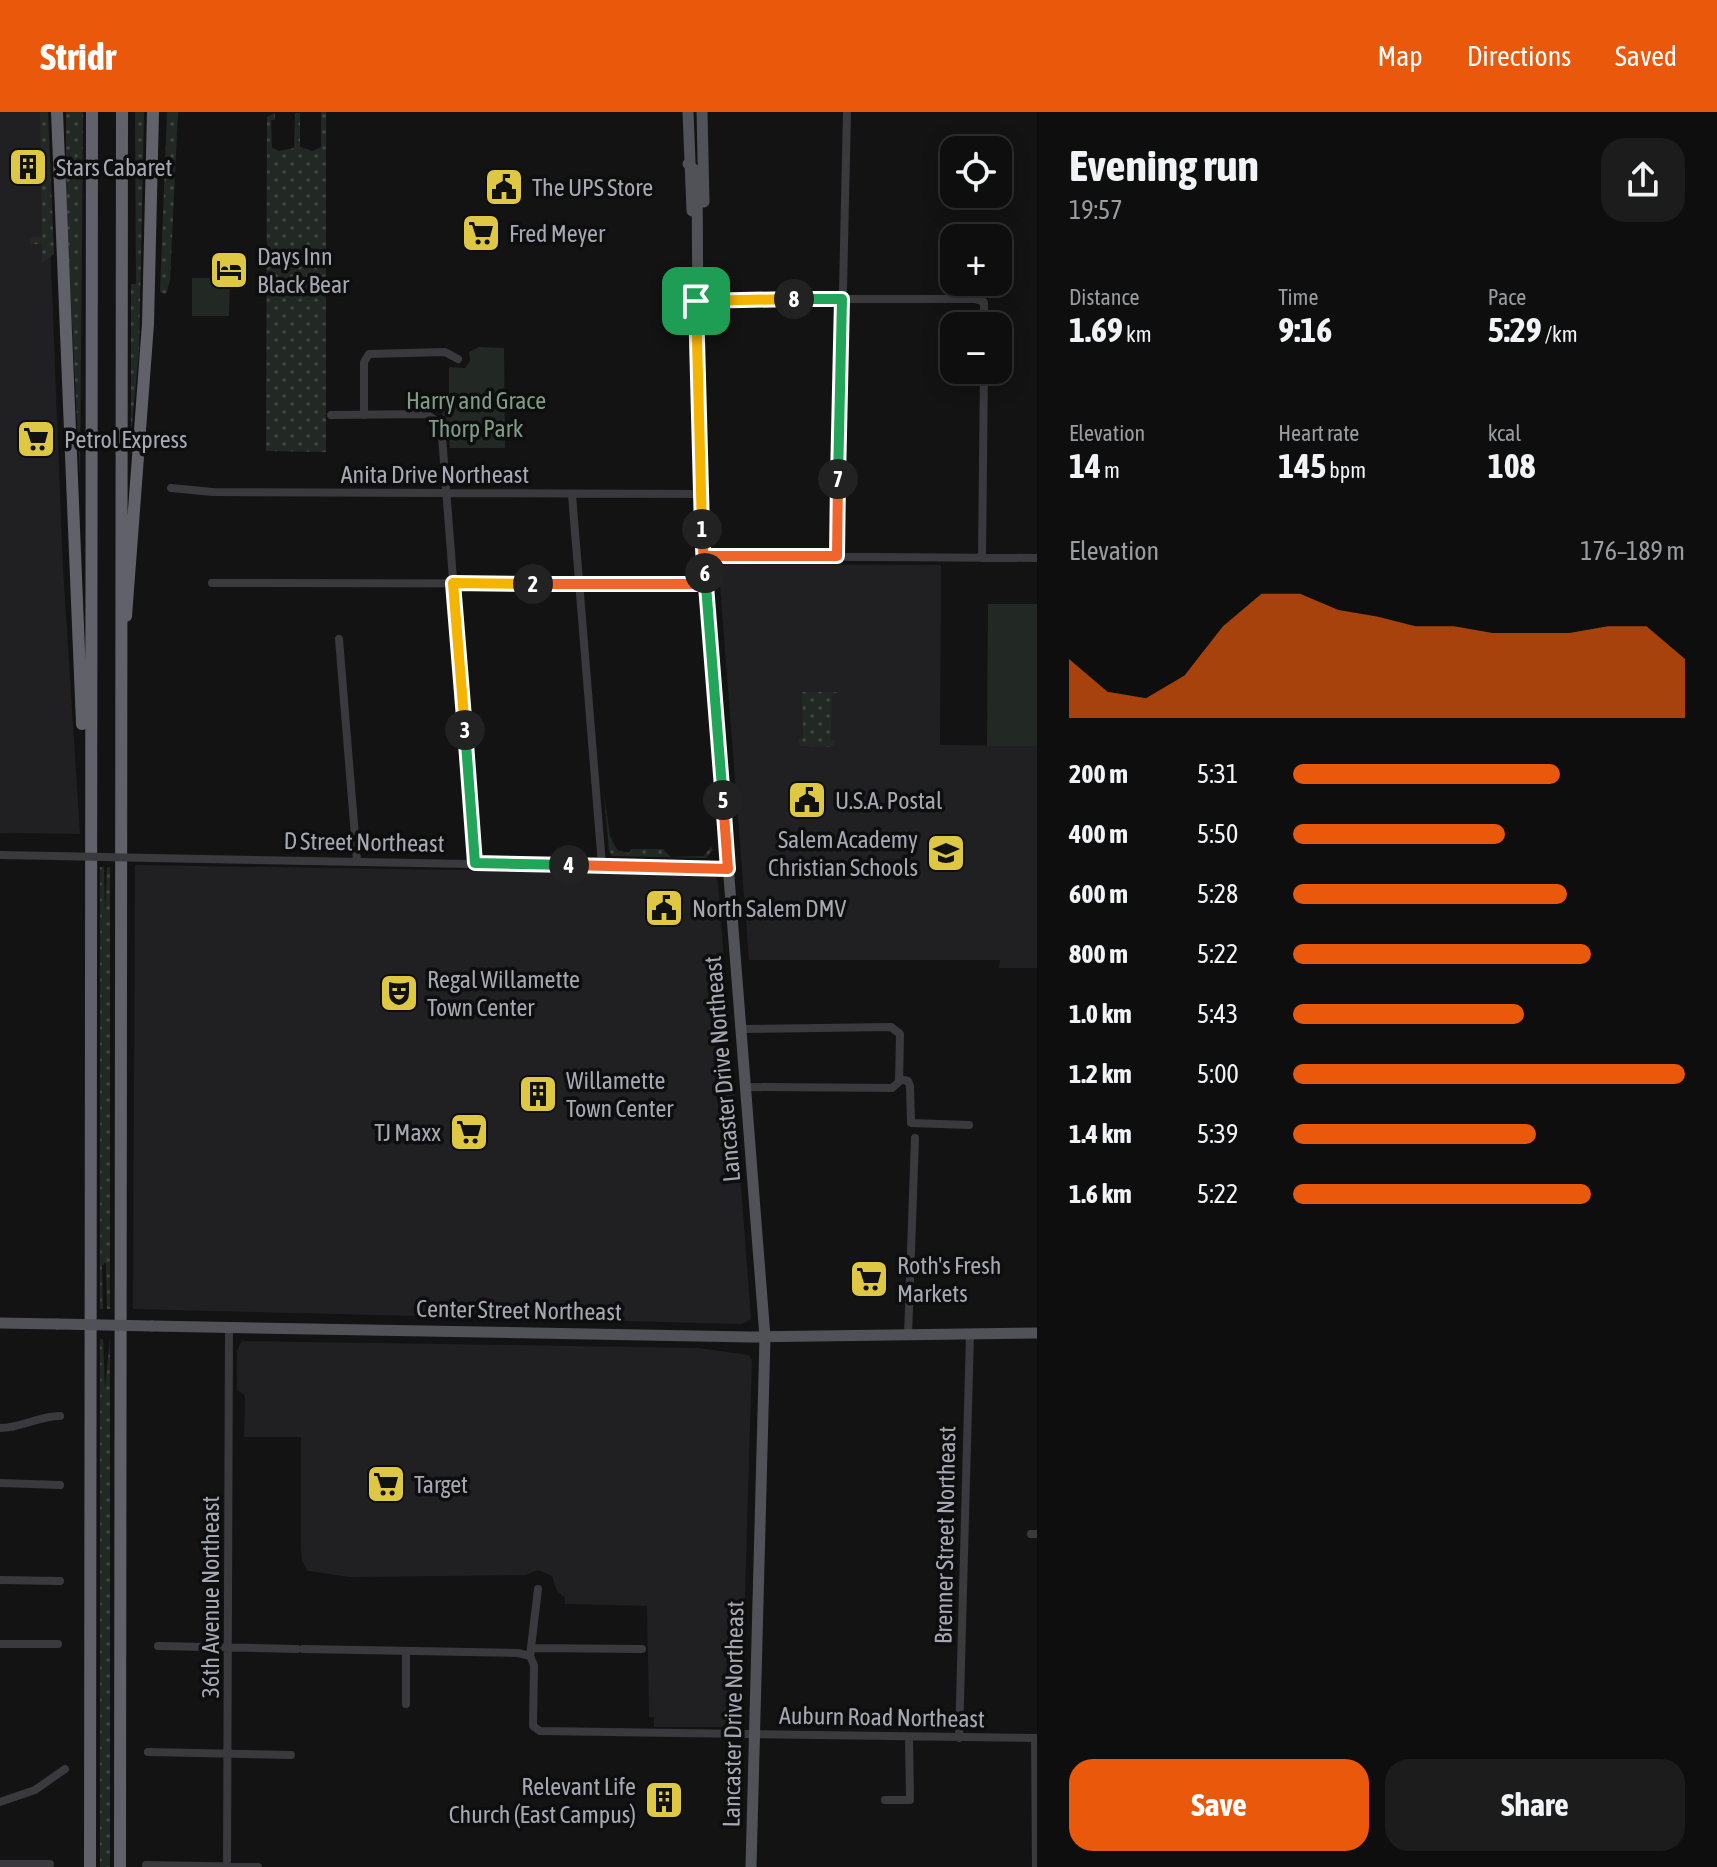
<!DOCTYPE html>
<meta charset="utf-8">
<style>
body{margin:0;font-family:"Asap Condensed",sans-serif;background:#1c1c1d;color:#f1f3f6;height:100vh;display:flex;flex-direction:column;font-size:30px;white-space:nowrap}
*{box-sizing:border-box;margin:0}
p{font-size:26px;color:#9b9c9e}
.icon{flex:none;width:44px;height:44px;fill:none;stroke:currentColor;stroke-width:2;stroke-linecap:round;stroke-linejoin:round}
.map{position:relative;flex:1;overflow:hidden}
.drawer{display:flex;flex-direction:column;background:#0e0e0f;width:680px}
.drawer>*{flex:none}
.tools{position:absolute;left:940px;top:24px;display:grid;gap:16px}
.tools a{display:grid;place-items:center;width:72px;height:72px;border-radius:16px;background:#0e0e0f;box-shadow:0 4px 20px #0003,0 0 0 2px #2e2e2f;font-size:40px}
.pin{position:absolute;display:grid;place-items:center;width:68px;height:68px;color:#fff;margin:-34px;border-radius:16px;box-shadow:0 4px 12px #0006}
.km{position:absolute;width:40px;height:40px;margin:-20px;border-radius:50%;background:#222;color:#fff;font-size:22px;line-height:40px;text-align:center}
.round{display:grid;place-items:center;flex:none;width:84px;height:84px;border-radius:24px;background:#1c1c1d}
.headline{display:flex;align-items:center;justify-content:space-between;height:136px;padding:0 32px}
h1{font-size:44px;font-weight:700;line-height:60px}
.stats{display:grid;grid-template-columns:repeat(3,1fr);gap:12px;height:136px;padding:8px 32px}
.stats div{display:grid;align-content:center}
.stats b{font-size:34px;font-weight:700}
.stats small{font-size:22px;font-weight:400}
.stats p{font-size:22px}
.chart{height:224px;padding:16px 32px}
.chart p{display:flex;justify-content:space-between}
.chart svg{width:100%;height:144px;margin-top:8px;fill:#ea580c;opacity:.7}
.action{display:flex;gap:16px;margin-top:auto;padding:16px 32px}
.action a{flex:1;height:92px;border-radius:24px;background:#ea580c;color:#fff;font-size:32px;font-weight:700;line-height:92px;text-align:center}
.action a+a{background:#1c1c1d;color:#f1f3f6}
ul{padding:0 32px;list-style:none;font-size:26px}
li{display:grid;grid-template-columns:128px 96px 1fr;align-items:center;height:60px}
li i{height:20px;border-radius:10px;background:#ea580c}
header{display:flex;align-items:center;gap:48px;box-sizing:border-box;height:112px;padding:0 40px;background:#ea580c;color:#fff}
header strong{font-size:38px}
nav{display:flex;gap:44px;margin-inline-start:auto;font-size:28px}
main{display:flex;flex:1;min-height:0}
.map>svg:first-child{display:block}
.built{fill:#201f21}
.grass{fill:url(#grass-dots)}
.park{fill:#222925}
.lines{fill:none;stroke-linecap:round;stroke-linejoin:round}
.minor{stroke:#3a3a3e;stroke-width:8}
.major{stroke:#515158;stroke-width:11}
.highway{stroke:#616269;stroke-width:12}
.minor-bridge{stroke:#3a3a3e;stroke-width:8}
.major-bridge{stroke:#515158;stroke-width:11}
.split-1-casing{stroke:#fff;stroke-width:16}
.split-2-casing{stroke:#fff;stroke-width:16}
.split-3-casing{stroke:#fff;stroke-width:16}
.split-4-casing{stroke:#fff;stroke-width:16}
.split-5-casing{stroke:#fff;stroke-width:16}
.split-6-casing{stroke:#fff;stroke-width:16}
.split-7-casing{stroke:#fff;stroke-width:16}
.split-8-casing{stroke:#fff;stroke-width:16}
.split-9-casing{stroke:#fff;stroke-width:16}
.split-1{stroke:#f5b400;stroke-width:10}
.split-2{stroke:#f0652b;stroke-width:10}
.split-3{stroke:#f5b400;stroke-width:10}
.split-4{stroke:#22a559;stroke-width:10}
.split-5{stroke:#f0652b;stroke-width:10}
.split-6{stroke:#22a559;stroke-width:10}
.split-7{stroke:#f0652b;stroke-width:10}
.split-8{stroke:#22a559;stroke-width:10}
.split-9{stroke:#f5b400;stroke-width:10}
.labels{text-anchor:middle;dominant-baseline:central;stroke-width:7;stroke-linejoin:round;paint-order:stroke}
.poi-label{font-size:24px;fill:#a6a8b3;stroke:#0e0e0f;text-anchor:start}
.park-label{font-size:24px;fill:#7f9c87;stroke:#0e0e0f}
.street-label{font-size:24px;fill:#a6a8b3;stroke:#0e0e0f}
</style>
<header>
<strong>Stridr</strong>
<nav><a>Map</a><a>Directions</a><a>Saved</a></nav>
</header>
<main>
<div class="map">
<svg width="1037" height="1755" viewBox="0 0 1037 1755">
<defs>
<pattern id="grass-dots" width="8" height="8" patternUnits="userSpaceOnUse" patternTransform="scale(2)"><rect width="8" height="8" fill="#222925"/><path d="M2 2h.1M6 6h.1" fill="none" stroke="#3f4542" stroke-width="1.8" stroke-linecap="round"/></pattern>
</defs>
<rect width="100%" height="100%" fill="#131314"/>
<path class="built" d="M0,0H45L63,456L80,722L0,721Z
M725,452L941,453L940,633L1037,634V856H999L1000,848H749L719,461Z
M135,753L714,762L718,770L751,1207L742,1212L133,1197Z
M242,1229L698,1236L749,1243L752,1249L741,1615H654V1605H649L647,1494L565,1492V1486L557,1479L552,1464L538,1458L526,1463L350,1465L308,1459L302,1449L301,1437V1325H244L245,1283L237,1278V1238Z"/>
<path class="grass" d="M40,0H48L54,142L42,151V132H30V125H42Z
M66,0H83L80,365L66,94Z
M135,0H144L139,240L131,322V172H136Z
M167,0H178L170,168L166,182L160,180Z
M321,0H326V340L266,339L267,5L275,1V8H271L272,36L279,39L294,36L295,1H300V35L312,39L321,35Z
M802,580H838L832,582L831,628L835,629L834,635L800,634L798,627L803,626Z
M604,682L610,724L617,738L629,741L631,737H663L671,745L704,744L711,735L713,738L706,746L612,744L609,739Z
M100,755H104L105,801L107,755H110V1197H107L106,1151L102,1153L103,1197H100Z
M100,1227H103L105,1276L110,1227V1755H100Z"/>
<path class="park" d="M192,166H230L229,204H192Z
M479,235L504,236L505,336H450L448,313L441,300L449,294V255L465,256L470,249L469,240Z
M988,492H1037V634H987Z"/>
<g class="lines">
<path class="minor" d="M696,187H975L984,190V214
M331,303L426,302L441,312L475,751
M364,303V250L369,242L445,240L458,247
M171,376L213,380L699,382
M572,383L602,753
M704,444L1037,446
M837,444L847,0
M982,446L984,258
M212,471L705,472
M339,527L357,749
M0,743L55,744
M151,746L728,757
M741,917L891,915L900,922L899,970L892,976L745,975
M899,967L908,969L910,974L911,1011L969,1013
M908,1224L915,1026
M0,1316C22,1316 38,1304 60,1304
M0,1371L60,1373
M1031,1422H1037
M0,1468L60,1469
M538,1477L530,1544L534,1553L533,1614L540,1619L1037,1626
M0,1532H58
M158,1534L297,1537
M533,1536L642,1537
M303,1537L518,1541L530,1544
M406,1592V1539
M959,1626L970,1222
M1035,1626L1036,1755
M148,1640L291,1643
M885,1688H910L909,1625
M0,1690L35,1678L65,1657
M0,1752H50
M146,1753L258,1755
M227,1755L229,1215"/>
<path class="major" d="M688,0L692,99
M702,0L704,90
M688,52L697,60L699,382L765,1225L751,1755
M0,1211L57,1212
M152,1214L750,1225L1037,1221"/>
<path class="highway" d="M57,0L82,612
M126,504L148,212L153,0
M90,1755L92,0
M120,1755L122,0"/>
<path class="minor-bridge" d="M55,744L151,746"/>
<path class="major-bridge" d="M57,1212L152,1214"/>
</g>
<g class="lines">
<g class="split-1-casing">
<path id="split-1" d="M696,189L702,417"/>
</g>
<g class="split-2-casing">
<path id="split-2" d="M533,472H705L702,417"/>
</g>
<g class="split-3-casing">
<path id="split-3" d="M465,618L453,471L533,472"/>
</g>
<g class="split-4-casing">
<path id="split-4" d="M465,618L475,751L569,753"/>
</g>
<g class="split-5-casing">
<path id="split-5" d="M569,753L728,757L723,688"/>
</g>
<g class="split-6-casing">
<path id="split-6" d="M705,461L723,688"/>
</g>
<g class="split-7-casing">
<path id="split-7" d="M705,461L704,444H837L838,367"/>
</g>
<g class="split-8-casing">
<path id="split-8" d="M794,187H842L838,367"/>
</g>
<g class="split-9-casing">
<path id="split-9" d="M696,189L794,187"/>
</g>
<use href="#split-1" class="split-1"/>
<use href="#split-2" class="split-2"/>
<use href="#split-3" class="split-3"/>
<use href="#split-4" class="split-4"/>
<use href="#split-5" class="split-5"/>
<use href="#split-6" class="split-6"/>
<use href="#split-7" class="split-7"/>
<use href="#split-8" class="split-8"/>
<use href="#split-9" class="split-9"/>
</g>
<defs>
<g id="building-square" transform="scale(2)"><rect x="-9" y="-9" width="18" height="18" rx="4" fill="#ddc743" stroke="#0e0e0f"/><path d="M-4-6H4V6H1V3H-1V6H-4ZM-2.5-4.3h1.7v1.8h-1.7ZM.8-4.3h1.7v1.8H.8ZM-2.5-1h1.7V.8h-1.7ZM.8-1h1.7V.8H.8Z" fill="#111"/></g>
<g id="civic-square" transform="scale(2)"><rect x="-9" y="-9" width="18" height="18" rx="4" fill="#ddc743" stroke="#0e0e0f"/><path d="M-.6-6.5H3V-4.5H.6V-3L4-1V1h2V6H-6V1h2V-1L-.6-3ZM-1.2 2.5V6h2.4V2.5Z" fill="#111"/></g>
<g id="supermarket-square" transform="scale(2)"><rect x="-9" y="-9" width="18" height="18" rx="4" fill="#ddc743" stroke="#0e0e0f"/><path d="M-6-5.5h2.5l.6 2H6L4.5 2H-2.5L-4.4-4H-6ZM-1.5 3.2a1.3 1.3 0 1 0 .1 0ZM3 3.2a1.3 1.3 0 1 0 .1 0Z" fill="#111"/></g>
<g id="hotel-square" transform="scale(2)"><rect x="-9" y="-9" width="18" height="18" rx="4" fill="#ddc743" stroke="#0e0e0f"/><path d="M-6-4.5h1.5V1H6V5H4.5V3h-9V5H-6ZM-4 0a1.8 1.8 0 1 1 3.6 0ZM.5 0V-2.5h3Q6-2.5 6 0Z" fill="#111"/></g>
<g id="school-square" transform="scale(2)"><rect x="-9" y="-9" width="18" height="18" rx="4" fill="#ddc743" stroke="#0e0e0f"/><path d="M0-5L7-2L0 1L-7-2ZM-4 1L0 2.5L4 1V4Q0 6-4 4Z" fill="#111"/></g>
<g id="theatre-square" transform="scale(2)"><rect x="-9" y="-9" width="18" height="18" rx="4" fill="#ddc743" stroke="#0e0e0f"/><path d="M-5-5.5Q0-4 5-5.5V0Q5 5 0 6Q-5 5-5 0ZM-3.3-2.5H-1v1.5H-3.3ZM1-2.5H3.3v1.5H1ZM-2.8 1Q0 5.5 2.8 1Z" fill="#111"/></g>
</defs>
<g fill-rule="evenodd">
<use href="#building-square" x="28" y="55"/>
<use href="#civic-square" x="504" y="75"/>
<use href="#supermarket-square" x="481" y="121"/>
<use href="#hotel-square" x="229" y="158"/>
<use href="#supermarket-square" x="36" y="327"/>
<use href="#civic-square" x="807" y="688"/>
<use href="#school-square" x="946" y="741"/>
<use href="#civic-square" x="664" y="796"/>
<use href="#theatre-square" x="399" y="881"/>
<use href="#building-square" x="538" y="982"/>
<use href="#supermarket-square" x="469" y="1020"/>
<use href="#supermarket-square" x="869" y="1167"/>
<use href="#supermarket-square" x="386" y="1372"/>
<use href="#building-square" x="664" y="1688"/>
</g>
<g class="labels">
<g class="poi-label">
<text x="56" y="55">Stars Cabaret</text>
<text x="532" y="75">The UPS Store</text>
<text x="509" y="121">Fred Meyer</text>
<text x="257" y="144">Days Inn<tspan x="257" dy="28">Black Bear</tspan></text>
<text x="64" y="327">Petrol Express</text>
<text x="835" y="688">U.S.A. Postal</text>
<text x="918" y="727" text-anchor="end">Salem Academy<tspan x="918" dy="28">Christian Schools</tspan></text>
<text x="692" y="796">North Salem DMV</text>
<text x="427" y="867">Regal Willamette<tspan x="427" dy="28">Town Center</tspan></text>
<text x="566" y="968">Willamette<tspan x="566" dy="28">Town Center</tspan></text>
<text x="441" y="1020" text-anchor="end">TJ Maxx</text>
<text x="897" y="1153">Roth's Fresh<tspan x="897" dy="28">Markets</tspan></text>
<text x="414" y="1372">Target</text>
<text x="636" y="1674" text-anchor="end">Relevant Life<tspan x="636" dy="28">Church (East Campus)</tspan></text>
</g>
<g class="park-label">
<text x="476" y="288">Harry and Grace<tspan x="476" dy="28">Thorp Park</tspan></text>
</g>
<g class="street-label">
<text x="435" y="362">Anita Drive Northeast</text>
<text transform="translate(364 730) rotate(1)">D Street Northeast</text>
<text transform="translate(722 957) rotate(-95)">Lancaster Drive Northeast</text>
<text transform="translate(519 1198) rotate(1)">Center Street Northeast</text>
<text transform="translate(945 1423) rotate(-89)">Brenner Street Northeast</text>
<text transform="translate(210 1485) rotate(-90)">36th Avenue Northeast</text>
<text transform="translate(733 1602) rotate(-89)">Lancaster Drive Northeast</text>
<text transform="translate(882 1605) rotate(1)">Auburn Road Northeast</text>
</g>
</g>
</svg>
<div class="tools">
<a><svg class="icon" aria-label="locate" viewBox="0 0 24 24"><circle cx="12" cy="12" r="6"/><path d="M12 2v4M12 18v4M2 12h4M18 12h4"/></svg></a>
<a>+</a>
<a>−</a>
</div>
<div class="pin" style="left:696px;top:189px;background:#1e9e55"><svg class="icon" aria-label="arrive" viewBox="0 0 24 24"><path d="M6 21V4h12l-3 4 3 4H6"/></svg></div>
<b class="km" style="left:702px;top:417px">1</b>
<b class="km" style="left:533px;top:472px">2</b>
<b class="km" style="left:465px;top:618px">3</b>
<b class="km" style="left:569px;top:753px">4</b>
<b class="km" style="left:723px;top:688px">5</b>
<b class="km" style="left:705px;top:461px">6</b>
<b class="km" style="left:838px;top:367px">7</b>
<b class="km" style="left:794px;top:187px">8</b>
</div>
<section class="drawer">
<div class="headline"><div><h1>Evening run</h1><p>19:57</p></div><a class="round"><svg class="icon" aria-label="share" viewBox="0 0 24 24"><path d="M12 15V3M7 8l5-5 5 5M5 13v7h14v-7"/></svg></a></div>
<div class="stats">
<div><p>Distance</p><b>1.69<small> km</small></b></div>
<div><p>Time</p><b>9:16</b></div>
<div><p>Pace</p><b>5:29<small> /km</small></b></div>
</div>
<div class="stats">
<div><p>Elevation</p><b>14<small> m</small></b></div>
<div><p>Heart rate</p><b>145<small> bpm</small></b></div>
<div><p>kcal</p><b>108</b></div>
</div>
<div class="chart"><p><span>Elevation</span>176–189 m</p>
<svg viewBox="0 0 160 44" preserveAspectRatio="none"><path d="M0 44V26L10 36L20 38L30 31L40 16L50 6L60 6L70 11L80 13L90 16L100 16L110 18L120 18L130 18L140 16L150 16L160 26V44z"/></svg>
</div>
<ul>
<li><b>200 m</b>5:31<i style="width:68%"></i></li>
<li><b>400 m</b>5:50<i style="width:54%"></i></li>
<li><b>600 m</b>5:28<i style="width:70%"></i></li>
<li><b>800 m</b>5:22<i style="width:76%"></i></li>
<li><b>1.0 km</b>5:43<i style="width:59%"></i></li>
<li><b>1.2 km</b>5:00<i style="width:100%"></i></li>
<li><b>1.4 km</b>5:39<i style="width:62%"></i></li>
<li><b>1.6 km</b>5:22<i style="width:76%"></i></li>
</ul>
<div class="action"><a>Save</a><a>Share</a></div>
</section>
</main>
